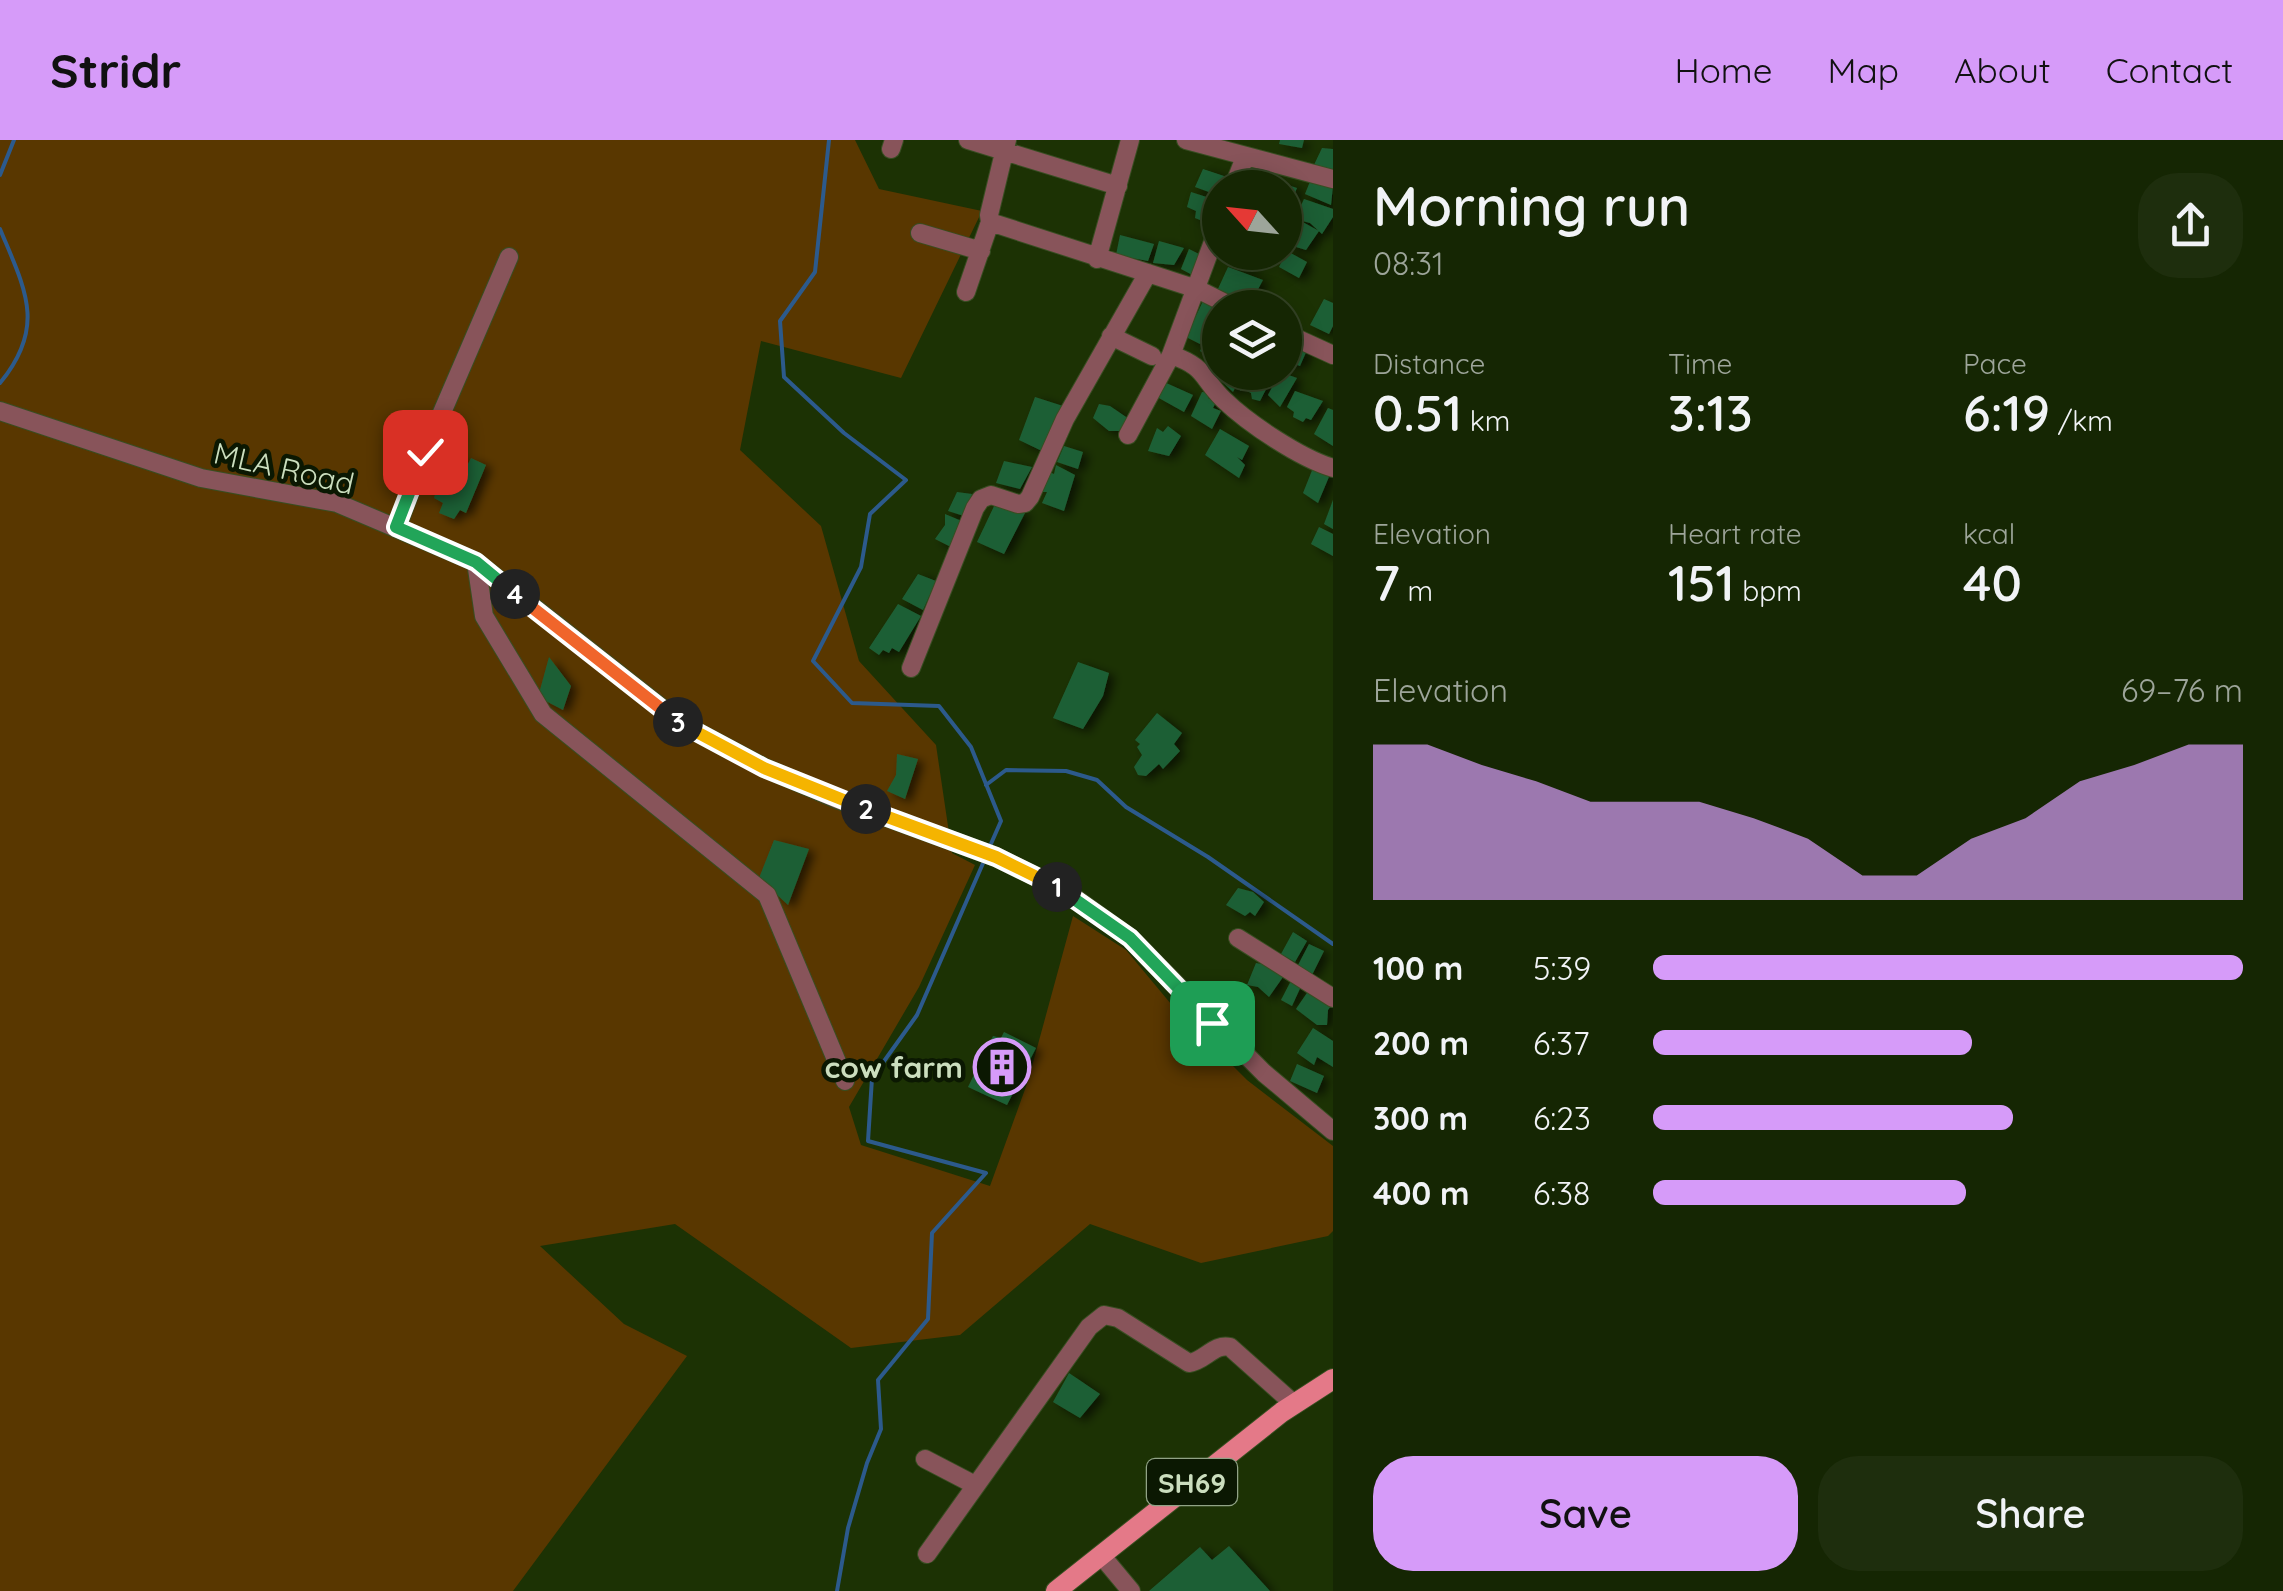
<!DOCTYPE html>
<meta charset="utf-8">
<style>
body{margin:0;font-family:Quicksand,sans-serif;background:#1e2e0d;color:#f1f3f6;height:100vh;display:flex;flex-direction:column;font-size:38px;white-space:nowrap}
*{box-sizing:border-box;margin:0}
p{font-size:32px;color:#9da59a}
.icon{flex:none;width:55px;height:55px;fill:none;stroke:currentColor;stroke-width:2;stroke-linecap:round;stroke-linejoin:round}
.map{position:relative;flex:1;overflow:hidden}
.side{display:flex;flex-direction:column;background:#152603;width:950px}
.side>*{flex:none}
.needle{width:65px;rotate:297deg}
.tools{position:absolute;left:1202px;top:30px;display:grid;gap:20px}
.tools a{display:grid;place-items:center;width:100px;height:100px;border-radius:50%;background:#152603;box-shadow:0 5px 25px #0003,0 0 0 2px #344325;font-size:50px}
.pin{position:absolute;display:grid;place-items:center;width:85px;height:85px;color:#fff;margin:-42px;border-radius:20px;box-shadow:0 5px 15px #0006}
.km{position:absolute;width:50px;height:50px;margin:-25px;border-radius:50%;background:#222;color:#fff;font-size:28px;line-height:50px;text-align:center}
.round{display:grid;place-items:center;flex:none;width:105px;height:105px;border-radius:40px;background:#1e2e0d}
.summary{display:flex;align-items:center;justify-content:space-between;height:170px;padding:0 40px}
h1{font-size:55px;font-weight:600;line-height:75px}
.figures{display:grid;grid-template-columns:repeat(3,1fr);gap:15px;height:170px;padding:10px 40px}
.figures div{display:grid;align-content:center}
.figures b{font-size:50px;font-weight:600}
.figures small{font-size:28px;font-weight:400}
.figures p{font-size:28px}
.chart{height:280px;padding:20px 40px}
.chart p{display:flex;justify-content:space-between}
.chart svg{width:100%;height:180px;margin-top:10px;fill:#d69bf9;opacity:.7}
.button{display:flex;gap:20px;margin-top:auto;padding:20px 40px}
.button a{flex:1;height:115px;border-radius:40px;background:#d69bf9;color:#111;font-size:40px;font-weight:600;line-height:115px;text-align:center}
.button a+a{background:#1e2e0d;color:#f1f3f6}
ul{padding:0 40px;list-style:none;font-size:32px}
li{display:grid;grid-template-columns:160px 120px 1fr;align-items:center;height:75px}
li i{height:25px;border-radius:12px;background:#d69bf9}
header{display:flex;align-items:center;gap:60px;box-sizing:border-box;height:140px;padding:0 50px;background:#d69bf9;color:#111}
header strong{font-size:48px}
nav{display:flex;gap:55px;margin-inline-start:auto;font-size:35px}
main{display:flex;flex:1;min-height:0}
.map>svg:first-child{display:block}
.green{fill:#593700}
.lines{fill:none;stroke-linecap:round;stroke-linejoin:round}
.stream{stroke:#2c5a8c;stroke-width:4}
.building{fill:#1f5f36;filter:url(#shadow)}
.minor-casing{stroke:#384e22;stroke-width:20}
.major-casing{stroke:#384e22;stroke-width:22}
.minor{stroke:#88545a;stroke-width:18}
.major{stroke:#e47988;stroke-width:20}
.split-1-casing{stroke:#fff;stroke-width:20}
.split-2-casing{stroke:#fff;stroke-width:20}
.split-3-casing{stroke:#fff;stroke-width:20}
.split-4-casing{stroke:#fff;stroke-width:20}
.split-5-casing{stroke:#fff;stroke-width:20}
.split-1{stroke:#22a559;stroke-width:12}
.split-2{stroke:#f5b400;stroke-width:12}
.split-3{stroke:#f5b400;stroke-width:12}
.split-4{stroke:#f0652b;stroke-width:12}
.split-5{stroke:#22a559;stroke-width:12}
.labels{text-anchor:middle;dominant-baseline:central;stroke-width:9;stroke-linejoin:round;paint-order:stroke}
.shield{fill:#0b1802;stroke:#91a386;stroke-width:2.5}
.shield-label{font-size:28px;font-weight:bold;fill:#cbdebe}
.street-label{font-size:30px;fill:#cbdebe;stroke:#0b1802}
.poi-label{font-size:30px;font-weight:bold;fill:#cbdebe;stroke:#0b1802;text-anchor:end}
</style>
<header>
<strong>Stridr</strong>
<nav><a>Home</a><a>Map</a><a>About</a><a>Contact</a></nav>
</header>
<main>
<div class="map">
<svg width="1333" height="1451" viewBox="0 0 1333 1451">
<defs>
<filter id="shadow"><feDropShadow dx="6" dy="3.5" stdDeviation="5" flood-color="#0009"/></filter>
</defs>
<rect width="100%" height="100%" fill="#1c3204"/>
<path class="green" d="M0,0H855L879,49L982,71L901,238L761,201L740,310L821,386L859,521L936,605L952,713L975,725L919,847L849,967L861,1005L990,1046L1028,941L1073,776L1126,810L1171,864L1247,940L1333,1006V1091L1328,1096L1201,1123L1090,1084L960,1195L851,1208L675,1084L540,1106L624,1184L687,1216L513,1451H0Z"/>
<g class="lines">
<path class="stream" d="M829,0L815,132L780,181L784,237L844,293L906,340L870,374L861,427L813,521L852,563L939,566L971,607L1001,681L990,706
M0,35L14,0
M0,89C25,149 47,186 0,243
M986,645L1006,630L1066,631L1097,640L1126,667L1208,717L1333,804
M837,1451L848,1388L867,1323L881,1289L878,1240L928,1179L932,1093L986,1033L868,1001L872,938L917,875L984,721"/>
</g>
<path class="building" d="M1280,0H1304L1302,8L1279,4Z
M1322,8L1333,9V34L1313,27Z
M1203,29L1230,38L1225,48H1220V56L1195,47Z
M1311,39L1333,46L1331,65L1305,54Z
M1272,40L1297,48L1285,77V48H1269Z
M1191,52L1219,61L1213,76L1208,73L1205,82L1195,78L1196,71L1187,67Z
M1304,59L1333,69V77L1322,94L1310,83L1295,79Z
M1299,80L1319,91L1306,110L1286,104Z
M1120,95L1154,104L1148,121L1116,115Z
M1159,101L1184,108L1174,125L1153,123Z
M1189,109L1203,116L1198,138L1181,129Z
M1287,111L1307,122L1299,138L1279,127Z
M1234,112H1256L1251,129L1233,122Z
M1228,127L1263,140L1249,166L1217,151Z
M1324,159L1333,163V186L1329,194L1310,185Z
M1203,161L1220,168V195L1210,192L1211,188L1200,204L1186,197Z
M1210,192L1220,198V214L1215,220L1200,211Z
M1285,201L1307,210L1300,226L1292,223L1289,228L1285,226Z
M1217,232H1250L1241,251L1236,246L1233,252L1216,236Z
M1262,232H1275L1260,261L1252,259L1251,253L1245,250L1253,238L1259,239Z
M1280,232L1297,238L1280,267L1268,255Z
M1164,242L1193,255L1184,272L1157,257Z
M1295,251L1323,261L1311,280L1306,278L1303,282L1293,277L1294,272L1287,267Z
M1202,252L1210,253L1208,258L1216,262L1213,268L1221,271L1212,289L1191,276Z
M1035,257L1063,266L1042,311L1019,300Z
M1099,264L1110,266L1129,279L1119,291H1109L1093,278Z
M1328,268L1333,270V306L1314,294Z
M1168,286L1181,296L1169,316L1148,311L1157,288L1163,292Z
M1220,289L1249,306L1242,320L1237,317L1245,325L1239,338L1205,315Z
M1064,306L1083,312L1078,329L1057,322Z
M454,316L468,324L471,318L486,325L466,373L460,370L454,379L439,373L443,363L434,358L436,350L431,347L440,324L444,327L446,319L452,321Z
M1004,321L1032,327L1020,349L996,343Z
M1315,323L1331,332L1318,363L1303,353Z
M1056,325L1075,335L1064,371L1042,363L1047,352H1040L1049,332L1054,334Z
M957,352L972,354L964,376L948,371Z
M1333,360V389L1324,384Z
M996,362L1025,373L1004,414L977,402Z
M945,374L964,382L951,407L935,399L945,385Z
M1319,387L1333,394V416L1311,404Z
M918,434L936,441L923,470L902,459Z
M898,464L921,476L899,512L892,508L889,513L883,510L879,515L869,508Z
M549,517L571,546L563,570L538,557Z
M1078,522L1109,533L1103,556L1083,589L1053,578Z
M1157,573L1182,593L1174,604L1180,611L1163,629L1159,624L1146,636L1138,635L1134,627L1142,615L1137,607L1140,604L1135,600Z
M897,614L918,619L905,659L887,651L896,635Z
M774,700L809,709L788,765L759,738Z
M1238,748L1253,752L1264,762L1255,776L1250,772L1245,776L1226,765Z
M1293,792L1307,801L1295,822L1281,814Z
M1309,804L1324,811L1312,835L1297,827Z
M1256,823L1272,826L1283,837L1269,857L1258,847L1247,845Z
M1293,837L1303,842L1292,866L1281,860Z
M1309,850L1333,863L1328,870L1327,885H1317L1296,869Z
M1313,888L1333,901V927L1317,917L1314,925L1297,913Z
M1004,892L1036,908L1007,965L968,947L993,896L1001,898Z
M1297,924L1324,936L1317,953L1290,941Z
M1069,1233L1100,1254L1080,1278L1053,1262Z
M1229,1406L1270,1451H1149L1200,1407L1212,1420Z"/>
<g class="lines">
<g class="minor-casing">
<path id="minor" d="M968,0L1118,46
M1007,0L989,75L990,82L1197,149L1235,168
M1186,0L1333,39
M891,9L894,0
M1233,48L1245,17
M920,93L981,111
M1097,119L1130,0
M966,152L990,82
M1285,193L1333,215
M1111,196L1152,216
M1171,215C1207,227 1201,238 1224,260C1249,284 1300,318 1333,328
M0,271L201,338L337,363L476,422L682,584L765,628L837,659L996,717L1065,751L1130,798L1264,933L1333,991
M1128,295L1171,215L1220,83
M397,387L425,312L509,117
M476,422L484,476L543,574L767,755L845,941
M911,528L975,368L981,359L991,355L1018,364L1025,363L1030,357L1065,279L1148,133
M1238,798L1333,858
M925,1319L975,1345
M927,1414L1089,1187L1104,1175L1118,1178L1189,1223C1205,1221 1214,1203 1230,1207L1294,1264
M1101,1415L1131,1451"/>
</g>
<g class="major-casing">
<path id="major" d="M1056,1451L1282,1272L1333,1239"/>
</g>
<use href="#minor" class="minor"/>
<use href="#major" class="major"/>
</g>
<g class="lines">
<g class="split-1-casing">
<path id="split-1" d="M1057,747L1130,798L1212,883"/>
</g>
<g class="split-2-casing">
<path id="split-2" d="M866,669L996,717L1057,747"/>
</g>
<g class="split-3-casing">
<path id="split-3" d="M678,582L764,628L866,669"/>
</g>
<g class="split-4-casing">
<path id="split-4" d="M515,454L678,582"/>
</g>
<g class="split-5-casing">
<path id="split-5" d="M425,312L396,387L476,422L515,454"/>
</g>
<use href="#split-1" class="split-1"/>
<use href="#split-2" class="split-2"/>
<use href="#split-3" class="split-3"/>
<use href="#split-4" class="split-4"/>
<use href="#split-5" class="split-5"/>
</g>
<defs>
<g id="building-ring" transform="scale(2.875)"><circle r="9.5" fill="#0b1802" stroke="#d69bf9" stroke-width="1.5"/><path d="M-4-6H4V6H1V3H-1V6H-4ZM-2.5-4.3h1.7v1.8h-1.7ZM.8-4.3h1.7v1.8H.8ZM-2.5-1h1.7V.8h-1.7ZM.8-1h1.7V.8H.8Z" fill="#d69bf9"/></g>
</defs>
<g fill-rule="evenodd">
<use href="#building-ring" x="1002" y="927"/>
</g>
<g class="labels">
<rect class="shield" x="1147" y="1319" width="90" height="46" rx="8"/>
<g class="shield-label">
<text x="1192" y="1342">SH69</text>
</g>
<g class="street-label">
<text transform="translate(284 328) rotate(13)">MLA Road</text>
</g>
<g class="poi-label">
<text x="963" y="927">cow farm</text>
</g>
</g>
</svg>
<div class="tools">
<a><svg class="needle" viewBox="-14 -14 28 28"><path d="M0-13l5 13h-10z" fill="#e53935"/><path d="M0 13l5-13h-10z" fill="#9da59a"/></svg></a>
<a><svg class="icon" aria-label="layers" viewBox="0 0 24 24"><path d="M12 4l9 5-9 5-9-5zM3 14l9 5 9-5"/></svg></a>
</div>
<div class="pin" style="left:1212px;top:883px;background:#1e9e55"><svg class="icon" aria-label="arrive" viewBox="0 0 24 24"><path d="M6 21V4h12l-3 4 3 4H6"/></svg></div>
<div class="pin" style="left:425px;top:312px;background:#d93025"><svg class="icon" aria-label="check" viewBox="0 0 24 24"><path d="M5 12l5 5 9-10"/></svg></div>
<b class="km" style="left:1057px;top:747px">1</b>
<b class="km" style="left:866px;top:669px">2</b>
<b class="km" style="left:678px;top:582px">3</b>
<b class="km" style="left:515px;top:454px">4</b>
</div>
<section class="side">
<div class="summary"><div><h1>Morning run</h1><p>08:31</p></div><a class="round"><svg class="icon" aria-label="share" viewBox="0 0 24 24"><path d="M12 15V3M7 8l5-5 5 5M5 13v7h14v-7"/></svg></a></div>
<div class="figures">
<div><p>Distance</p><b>0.51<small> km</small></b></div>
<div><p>Time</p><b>3:13</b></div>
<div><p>Pace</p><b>6:19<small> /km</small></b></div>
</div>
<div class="figures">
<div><p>Elevation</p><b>7<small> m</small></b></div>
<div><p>Heart rate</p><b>151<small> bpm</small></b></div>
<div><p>kcal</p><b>40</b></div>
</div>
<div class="chart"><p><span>Elevation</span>69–76 m</p>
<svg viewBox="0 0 160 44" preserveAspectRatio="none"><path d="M0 44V6L10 6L20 11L30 15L40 20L50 20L60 20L70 24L80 29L90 38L100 38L110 29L120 24L130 15L140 11L150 6L160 6V44z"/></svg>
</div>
<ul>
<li><b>100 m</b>5:39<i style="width:100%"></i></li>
<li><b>200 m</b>6:37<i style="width:54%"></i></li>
<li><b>300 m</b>6:23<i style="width:61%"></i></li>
<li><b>400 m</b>6:38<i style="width:53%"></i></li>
</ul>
<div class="button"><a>Save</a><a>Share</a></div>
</section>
</main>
